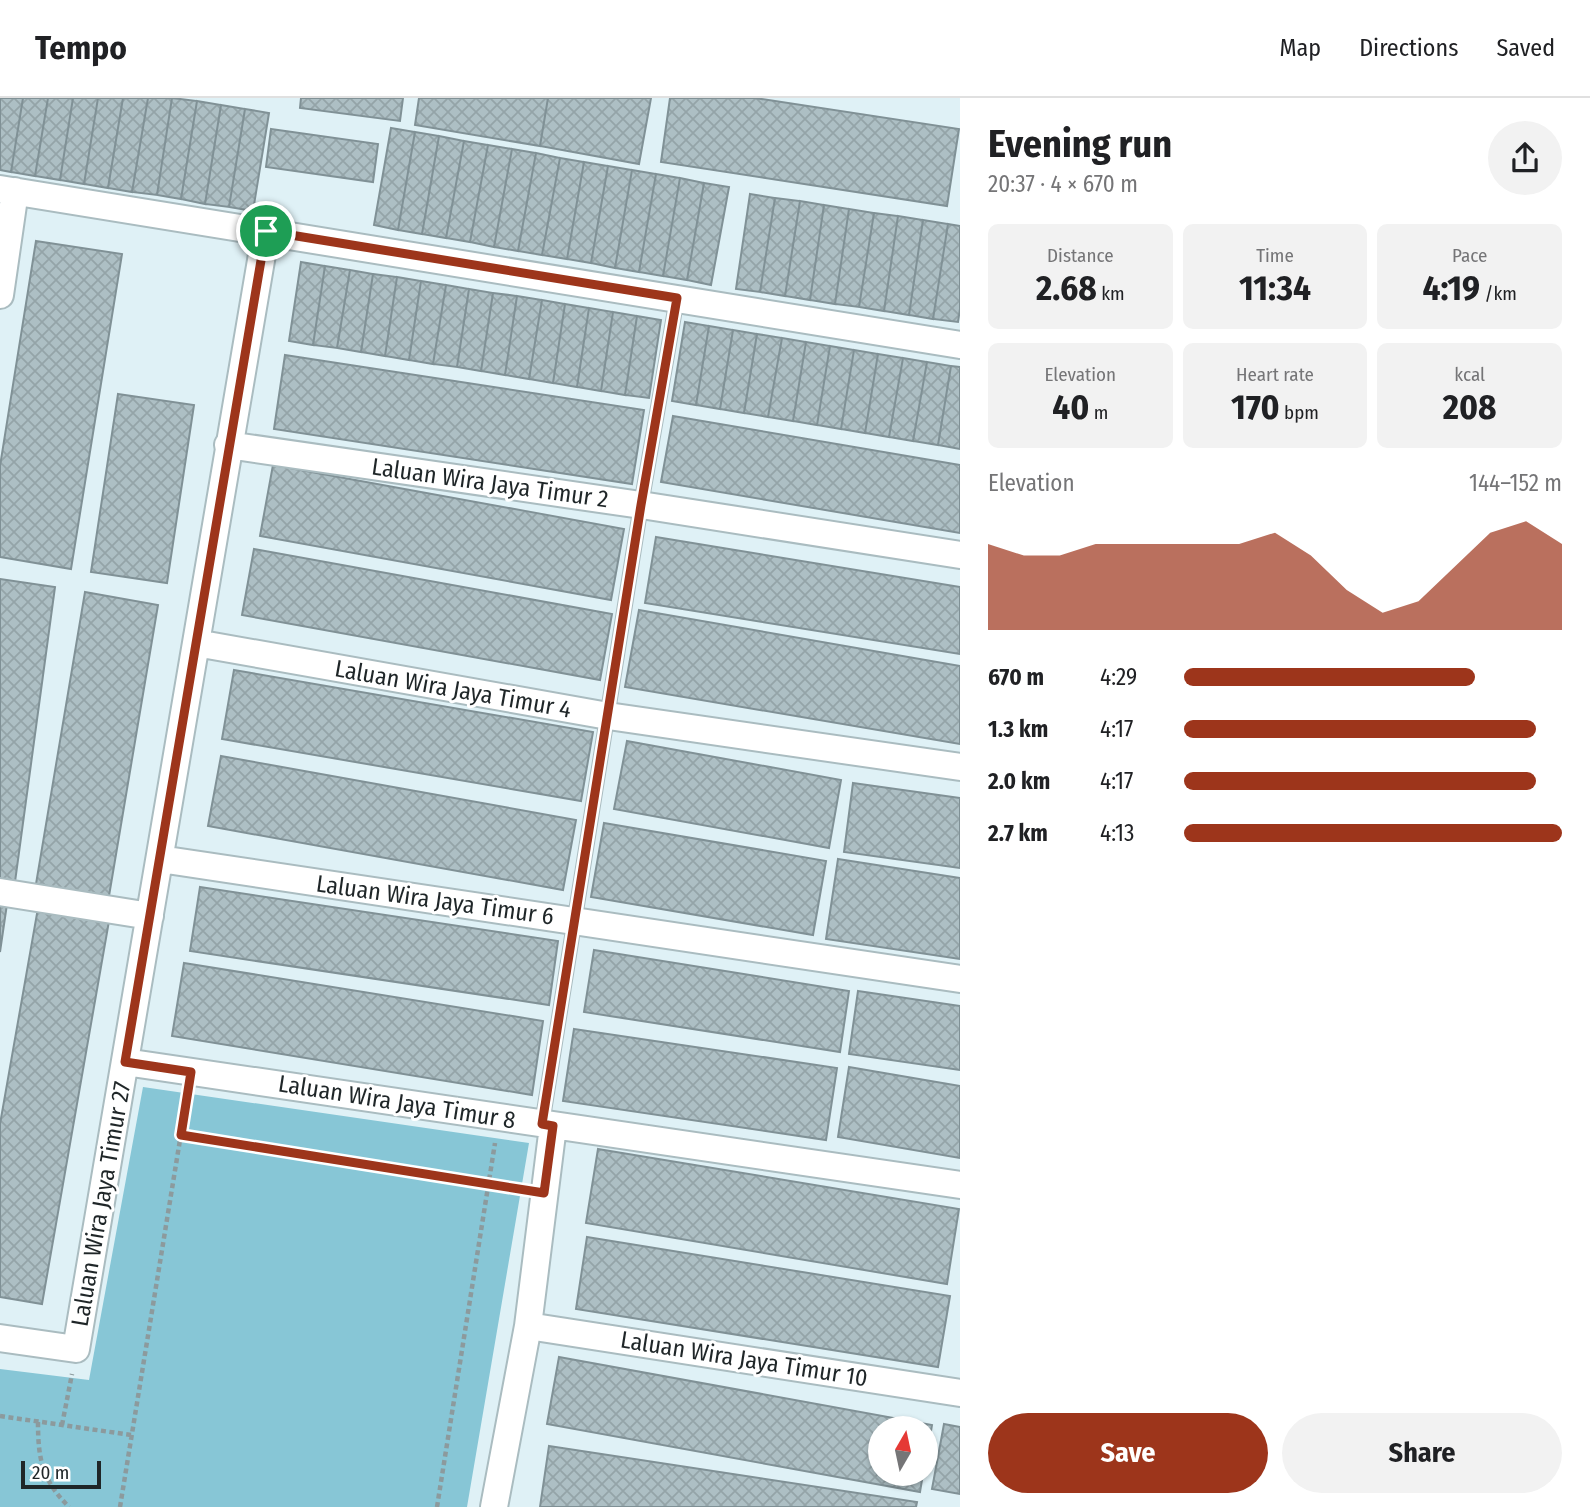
<!DOCTYPE html>
<meta charset="utf-8">
<style>
body{margin:0;font-family:"Fira Sans Condensed",sans-serif;background:#f2f2f2;color:#202124;height:100vh;display:flex;flex-direction:column;font-size:26px;white-space:nowrap}
*{box-sizing:border-box;margin:0}
p{font-size:23px;color:#757577}
.icon{flex:none;width:38px;height:38px;fill:none;stroke:currentColor;stroke-width:2;stroke-linecap:round;stroke-linejoin:round}
.map{position:relative;flex:1;overflow:hidden}
.panel{display:flex;flex-direction:column;background:#fff;width:630px}
.panel>*{flex:none}
.needle{width:46px;rotate:9deg}
.controls{position:absolute;left:868px;top:1318px;display:grid;gap:14px}
.controls a{display:grid;place-items:center;width:70px;height:70px;border-radius:50%;background:#fff;box-shadow:0 2px 5px #0004;font-size:35px}
.scale{position:absolute;left:21px;bottom:18px;width:80px;box-sizing:border-box;padding-left:7px;border:4px solid #1f2628;border-top:0;font-size:19px;line-height:24px;white-space:nowrap;color:#1f2628;-webkit-text-stroke:5px #fff;paint-order:stroke}
.pin{position:absolute;display:grid;place-items:center;width:60px;height:60px;color:#fff;margin:-30px;border:4px solid #fff;border-radius:50%;box-shadow:0 2px 7px #0007}
.round{display:grid;place-items:center;flex:none;width:74px;height:74px;border-radius:37px;background:#f2f2f2}
.head{display:flex;align-items:center;justify-content:space-between;height:119px;padding:0 28px}
h1{font-size:38px;font-weight:700;line-height:52px}
.figures{display:grid;grid-template-columns:repeat(3,1fr);gap:10px;height:119px;padding:7px 28px}
.figures div{display:grid;align-content:center;border-radius:10px;background:#f2f2f2;text-align:center}
.figures b{font-size:35px;font-weight:700}
.figures small{font-size:19px;font-weight:400}
.figures p{font-size:19px}
.chart{height:196px;padding:14px 28px}
.chart p{display:flex;justify-content:space-between}
.chart svg{width:100%;height:126px;margin-top:7px;fill:#9d351b;opacity:.7}
.action{display:flex;gap:14px;margin-top:auto;padding:14px 28px}
.action a{flex:1;height:80px;border-radius:42px;background:#9d351b;color:#fff;font-size:28px;font-weight:700;line-height:80px;text-align:center}
.action a+a{background:#f2f2f2;color:#202124}
ul{padding:0 28px;list-style:none;font-size:23px}
li{display:grid;grid-template-columns:112px 84px 1fr;align-items:center;height:52px}
li i{height:18px;border-radius:9px;background:#9d351b}
header{display:flex;align-items:center;gap:42px;box-sizing:border-box;height:98px;padding:0 35px;background:#fff;border-bottom:2px solid #e0e0e0}
header strong{font-size:33px}
nav{display:flex;gap:38px;margin-inline-start:auto;font-size:24px}
main{display:flex;flex:1;min-height:0}
.map>svg:first-child{display:block}
.green{fill:#87c6d6}
.building{fill:url(#building-cross-hatch);stroke:#809196;stroke-width:2}
.lines{fill:none;stroke-linecap:round;stroke-linejoin:round}
.lane-casing{stroke:#aabcc0;stroke-width:16}
.street-casing{stroke:#aabcc0;stroke-width:30}
.path{stroke:#8c9a9d;stroke-width:4.5;stroke-dasharray:5 3.5;stroke-linecap:butt}
.lane{stroke:#fff;stroke-width:12}
.street{stroke:#fff;stroke-width:26}
.route-casing{stroke:#fff;stroke-width:14}
.route{stroke:#9d351b;stroke-width:9}
.labels{text-anchor:middle;dominant-baseline:central;stroke-width:6;stroke-linejoin:round;paint-order:stroke}
.street-label{font-size:24px;fill:#1f2628;stroke:#fff}
</style>
<header>
<strong>Tempo</strong>
<nav><a>Map</a><a>Directions</a><a>Saved</a></nav>
</header>
<main>
<div class="map">
<svg width="960" height="1409" viewBox="0 0 960 1409">
<defs>
<pattern id="building-cross-hatch" width="8" height="8" patternUnits="userSpaceOnUse" patternTransform="scale(1.75)"><rect width="8" height="8" fill="#adbfc4"/><path d="M0 0l8 8M0 8l8-8" fill="none" stroke="#94a4a8"/></pattern>
</defs>
<rect width="100%" height="100%" fill="#dff1f6"/>
<path class="green" d="M143,989L529,1045L467,1409H0V1271L89,1282Z"/>
<path class="building" d="M0,0H23L11,74L0,72Z
M23,0H48L35,78L11,74Z
M48,0H73L60,82L35,78Z
M73,0H98L84,86L60,82Z
M98,0H123L108,90L84,86Z
M123,0H148L132,94L108,90Z
M148,0H172L157,97L132,94Z
M172,0L197,3L181,101L157,97Z
M301,0H403L400,23L300,10Z
M419,0H548L540,48L415,27Z
M548,0H651L639,66L540,48Z
M670,0H755L959,31L947,108L661,64Z
M197,3L221,7L205,106L181,101Z
M221,7L245,11L229,109L205,106Z
M245,11L269,15L253,113L229,109Z
M391,30L415,34L398,132L374,127Z
M271,31L378,46L373,84L266,69Z
M415,34L439,38L422,136L398,132Z
M439,38L464,43L446,140L422,136Z
M464,43L488,47L470,144L446,140Z
M488,47L512,51L494,149L470,144Z
M512,51L536,55L518,153L494,149Z
M536,55L560,60L542,157L518,153Z
M560,60L584,64L567,161L542,157Z
M584,64L608,68L591,165L567,161Z
M608,68L632,72L615,170L591,165Z
M632,72L656,76L639,174L615,170Z
M656,76L680,80L663,178L639,174Z
M680,80L704,85L687,182L663,178Z
M704,85L729,89L711,187L687,182Z
M750,96L775,100L760,194L736,191Z
M775,100L800,103L785,198L760,194Z
M800,103L824,107L810,202L785,198Z
M824,107L849,111L835,206L810,202Z
M849,111L874,115L859,209L835,206Z
M874,115L898,118L884,213L859,209Z
M898,118L923,122L909,217L884,213Z
M923,122L948,126L933,221L909,217Z
M948,126L960,128V211L958,224L933,221Z
M36,143L122,156L71,471L0,459V368Z
M301,164L325,168L313,247L289,243Z
M325,168L350,172L337,250L313,247Z
M350,172L373,176L361,254L337,250Z
M373,176L397,179L385,258L361,254Z
M397,179L421,183L409,262L385,258Z
M421,183L446,187L433,266L409,262Z
M446,187L469,191L457,269L433,266Z
M469,191L493,195L481,273L457,269Z
M493,195L517,198L505,277L481,273Z
M517,198L542,202L529,281L505,277Z
M542,202L565,206L553,285L529,281Z
M565,206L589,210L577,289L553,285Z
M589,210L613,214L601,293L577,289Z
M613,214L637,218L625,297L601,293Z
M637,218L661,222L649,300L625,297Z
M685,224L709,228L696,307L672,303Z
M709,228L733,232L720,311L696,307Z
M733,232L757,236L744,315L720,311Z
M757,236L782,240L768,319L744,315Z
M782,240L806,244L793,323L768,319Z
M806,244L830,248L817,327L793,323Z
M830,248L854,252L841,331L817,327Z
M854,252L878,256L865,335L841,331Z
M878,256L903,260L889,339L865,335Z
M285,257L644,312L632,386L274,331Z
M903,260L927,264L913,343L889,339Z
M927,264L951,268L938,347L913,343Z
M951,268L960,269V351L938,347Z
M118,296L194,307L167,485L91,474Z
M673,318L960,367V435L661,384Z
M273,367L624,431L611,502L260,438Z
M656,439L960,489V556L645,505Z
M254,451L612,516L600,582L242,517Z
M0,481L55,489L15,784L0,782Z
M85,494L158,507L109,798L36,786Z
M639,512L960,568V646L625,589Z
M234,572L593,634L581,703L222,641Z
M627,643L841,682L829,750L614,711Z
M221,658L576,722L563,792L208,728Z
M853,685L960,700V770L844,754Z
M604,725L826,763L813,837L591,799Z
M838,761L960,780V861L826,841Z
M200,789L558,843L549,907L190,853Z
M0,805L7,806L0,854Z
M38,810L109,823L42,1206L0,1199V1026Z
M594,852L849,893L840,954L584,914Z
M184,865L543,923L532,997L172,938Z
M858,893L960,908V972L849,956Z
M574,931L837,970L826,1042L563,1003Z
M849,969L960,988V1060L838,1039Z
M598,1051L959,1111L947,1186L586,1125Z
M587,1139L950,1198L938,1269L576,1211Z
M559,1259L932,1327L926,1363V1330H880V1376H923L920,1394L547,1326Z
M944,1326L960,1329V1396L932,1391Z
M549,1348L917,1404L916,1409H540Z"/>
<g class="lines">
<g class="lane-casing">
<path id="lane" d="M542,1026L641,407L677,200"/>
</g>
<g class="street-casing">
<path id="street" d="M0,91L960,247
M0,197L15,93
M228,347L641,407L960,457
M196,545L608,618L960,669
M160,761L960,881
M0,794L150,818
M125,964L960,1087
M528,1228L960,1295
M0,1240L76,1251L266,133
M494,1409L528,1228L553,1028"/>
</g>
<path class="path" d="M181,1037L519,1091
M0,1318L131,1337
M38,1324C38,1361 42,1382 69,1409
M62,1327L72,1276
M120,1409L187,999
M437,1409L495,1045"/>
<use href="#lane" class="lane"/>
<use href="#street" class="street"/>
</g>
<g class="lines">
<g class="route-casing">
<path id="route" d="M266,133L677,200L641,407L542,1026L553,1028L544,1095L181,1037L191,974L125,964Z"/>
</g>
<use href="#route" class="route"/>
</g>
<g class="labels">
<g class="street-label">
<text transform="translate(490 385) rotate(8)">Laluan Wira Jaya Timur 2</text>
<text transform="translate(453 591) rotate(10)">Laluan Wira Jaya Timur 4</text>
<text transform="translate(435 802) rotate(8)">Laluan Wira Jaya Timur 6</text>
<text transform="translate(397 1004) rotate(9)">Laluan Wira Jaya Timur 8</text>
<text transform="translate(101 1106) rotate(-80)">Laluan Wira Jaya Timur 27</text>
<text transform="translate(744 1261) rotate(9)">Laluan Wira Jaya Timur 10</text>
</g>
</g>
</svg>
<div class="controls">
<a><svg class="needle" viewBox="-14 -14 28 28"><path d="M0-13l5 13h-10z" fill="#e53935"/><path d="M0 13l5-13h-10z" fill="#757577"/></svg></a>
</div>
<div class="scale">20 m</div>
<div class="pin" style="left:266px;top:133px;background:#1e9e55"><svg class="icon" aria-label="arrive" viewBox="0 0 24 24"><path d="M6 21V4h12l-3 4 3 4H6"/></svg></div>
</div>
<section class="panel">
<div class="head"><div><h1>Evening run</h1><p>20:37 · 4 × 670 m</p></div><a class="round"><svg class="icon" aria-label="share" viewBox="0 0 24 24"><path d="M12 15V3M7 8l5-5 5 5M5 13v7h14v-7"/></svg></a></div>
<div class="figures">
<div><p>Distance</p><b>2.68<small> km</small></b></div>
<div><p>Time</p><b>11:34</b></div>
<div><p>Pace</p><b>4:19<small> /km</small></b></div>
</div>
<div class="figures">
<div><p>Elevation</p><b>40<small> m</small></b></div>
<div><p>Heart rate</p><b>170<small> bpm</small></b></div>
<div><p>kcal</p><b>208</b></div>
</div>
<div class="chart"><p><span>Elevation</span>144–152 m</p>
<svg viewBox="0 0 160 44" preserveAspectRatio="none"><path d="M0 44V14L10 18L20 18L30 14L40 14L50 14L60 14L70 14L80 10L90 18L100 30L110 38L120 34L130 22L140 10L150 6L160 14V44z"/></svg>
</div>
<ul>
<li><b>670 m</b>4:29<i style="width:77%"></i></li>
<li><b>1.3 km</b>4:17<i style="width:93%"></i></li>
<li><b>2.0 km</b>4:17<i style="width:93%"></i></li>
<li><b>2.7 km</b>4:13<i style="width:100%"></i></li>
</ul>
<div class="action"><a>Save</a><a>Share</a></div>
</section>
</main>
